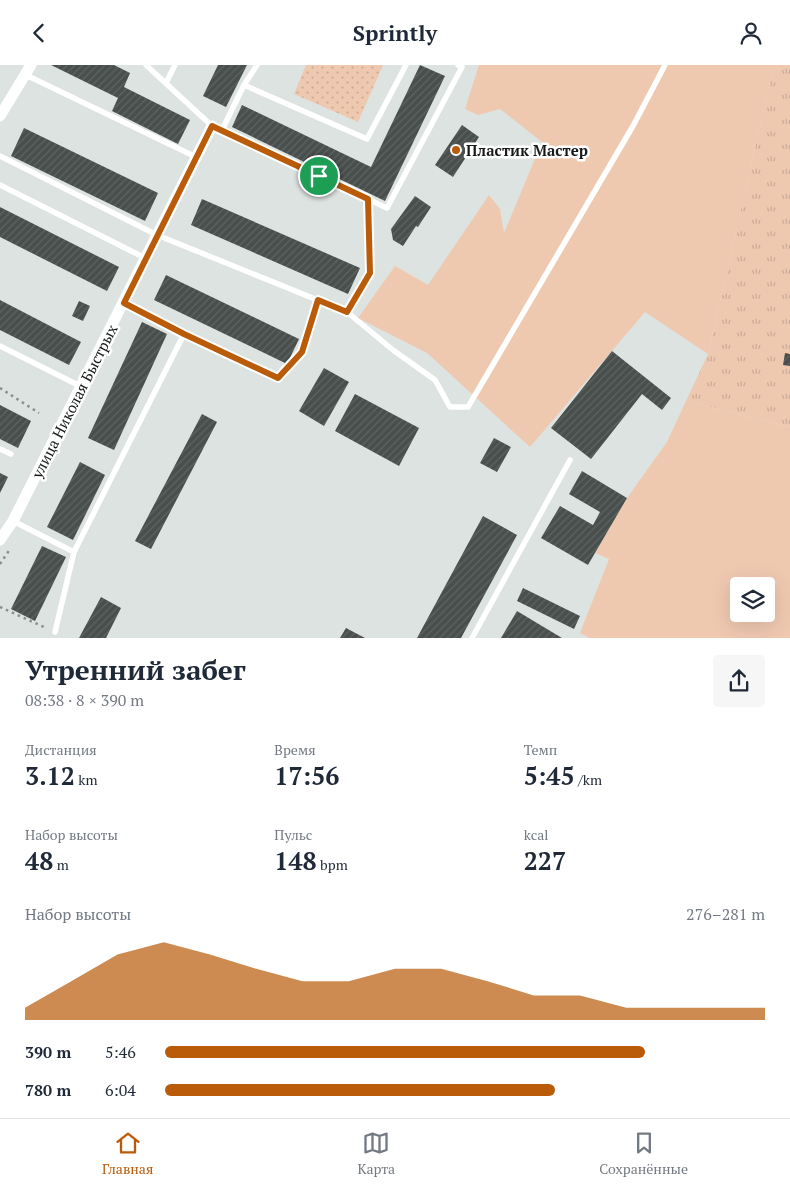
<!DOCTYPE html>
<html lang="ru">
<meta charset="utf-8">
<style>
body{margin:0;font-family:"PT Serif",serif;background:#f6f6f7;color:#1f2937;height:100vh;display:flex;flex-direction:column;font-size:19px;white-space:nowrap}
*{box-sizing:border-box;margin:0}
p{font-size:16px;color:#747a83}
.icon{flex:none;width:28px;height:28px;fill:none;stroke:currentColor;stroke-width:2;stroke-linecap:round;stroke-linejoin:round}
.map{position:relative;height:573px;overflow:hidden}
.side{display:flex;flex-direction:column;background:#fff;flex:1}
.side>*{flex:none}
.tools{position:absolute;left:730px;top:512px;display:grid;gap:10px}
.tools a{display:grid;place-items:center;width:45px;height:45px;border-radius:5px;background:#fff;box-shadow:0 5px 20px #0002;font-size:25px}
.pin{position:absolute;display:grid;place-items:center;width:42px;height:42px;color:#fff;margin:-21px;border:2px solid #fff;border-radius:50%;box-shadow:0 1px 5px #0007}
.round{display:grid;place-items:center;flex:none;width:52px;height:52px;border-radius:5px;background:#f6f6f7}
.summary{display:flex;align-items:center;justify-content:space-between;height:85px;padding:0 25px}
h1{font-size:28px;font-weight:700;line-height:38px}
.stats{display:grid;grid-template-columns:repeat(3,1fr);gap:8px;height:85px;padding:5px 25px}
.stats div{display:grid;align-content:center}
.stats b{font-size:25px;font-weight:700}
.stats small{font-size:14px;font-weight:400}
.stats p{font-size:14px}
.chart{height:140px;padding:10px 25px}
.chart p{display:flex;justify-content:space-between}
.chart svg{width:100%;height:90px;margin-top:5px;fill:#b95b09;opacity:.7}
ul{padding:0 25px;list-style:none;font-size:16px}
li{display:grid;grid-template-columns:80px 60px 1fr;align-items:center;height:38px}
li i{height:12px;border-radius:6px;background:#b95b09}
header{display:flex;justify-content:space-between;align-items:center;height:65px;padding:0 25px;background:#fff;font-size:22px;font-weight:700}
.dock{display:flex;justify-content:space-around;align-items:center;height:70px;border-top:1px solid #e0e1e3;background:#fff;font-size:14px;color:#747a83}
.dock a{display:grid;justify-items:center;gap:2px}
.dock .current{color:#b95b09}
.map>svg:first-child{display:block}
.grass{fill:url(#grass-tufts)}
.park{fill:url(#park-dots)}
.garden{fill:#efc8b0;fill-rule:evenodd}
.building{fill:url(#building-hatch)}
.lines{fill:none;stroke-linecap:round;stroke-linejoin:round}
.path{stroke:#8a8e8d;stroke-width:2.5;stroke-dasharray:2.5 4;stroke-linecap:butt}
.service{stroke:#fff;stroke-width:5.5}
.minor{stroke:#fff;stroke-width:11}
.route-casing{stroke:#fff;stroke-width:10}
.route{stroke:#b95b09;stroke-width:6}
.poi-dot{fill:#b95b09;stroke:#fff;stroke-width:2}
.labels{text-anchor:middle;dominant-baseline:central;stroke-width:5;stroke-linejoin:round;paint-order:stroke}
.poi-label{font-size:15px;font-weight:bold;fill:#171918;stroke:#fff;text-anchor:start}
.street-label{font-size:15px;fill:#171918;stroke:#fff}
</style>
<header><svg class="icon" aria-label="back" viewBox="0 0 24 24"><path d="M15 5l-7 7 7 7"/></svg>Sprintly<svg class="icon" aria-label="person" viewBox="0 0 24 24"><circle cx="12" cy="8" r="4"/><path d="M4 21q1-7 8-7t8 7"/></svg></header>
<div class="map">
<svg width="790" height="573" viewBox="0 0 790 573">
<defs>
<pattern id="grass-tufts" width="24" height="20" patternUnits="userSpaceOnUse" patternTransform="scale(1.25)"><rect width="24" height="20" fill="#efc8b0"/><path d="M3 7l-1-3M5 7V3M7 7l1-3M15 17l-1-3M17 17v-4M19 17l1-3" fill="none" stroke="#ccab97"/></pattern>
<pattern id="park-dots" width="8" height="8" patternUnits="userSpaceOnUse" patternTransform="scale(1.25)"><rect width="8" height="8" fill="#efc8b0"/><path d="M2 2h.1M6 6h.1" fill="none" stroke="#ccab97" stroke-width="1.8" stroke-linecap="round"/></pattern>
<pattern id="building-hatch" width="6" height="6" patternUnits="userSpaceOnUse" patternTransform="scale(1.25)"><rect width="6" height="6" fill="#494f4d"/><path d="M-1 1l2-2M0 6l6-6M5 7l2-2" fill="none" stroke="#5f6463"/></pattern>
</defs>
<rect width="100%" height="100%" fill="#dde3e1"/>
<path class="grass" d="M774,0H790V362L686,336L708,289Z"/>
<path class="park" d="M306,0H383L358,57L294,29Z"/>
<path class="garden" d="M479,0H774L708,289L645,247L530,382L427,288L358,253L395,201L428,220L489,130L500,144L504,168L542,77L500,44L478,50L465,44Z
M686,336L790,362V573H589L580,568L609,494L595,488L627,433L667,377ZM766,521V549H739V521Z"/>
<path class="building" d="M51,0H114L130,8L124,22L190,55L178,79L112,46L118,33Z
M218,0H247L226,42L203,31Z
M420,0L445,11L385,136L232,62L242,40L371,102Z
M462,60L479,72L453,112L435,100Z
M24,63L158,128L145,156L11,91Z
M415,131L431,142L418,162L416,161L403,181L393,175L391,164Z
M202,134L360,203L348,229L191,160Z
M0,142L119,202L107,226L0,172Z
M166,210L299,274L287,299L154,235Z
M0,235L81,277L69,300L0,265Z
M79,236L90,241L83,256L72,251Z
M142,257L167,269L114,385L88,373Z
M612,286L671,333L662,345L642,329L591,394L551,363Z
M785,288L790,289V301L783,300Z
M324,303L349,317L324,361L299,346Z
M355,329L419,363L399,401L335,366Z
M0,340L31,356L18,383L0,374Z
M202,349L217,357L151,484L135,476Z
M494,373L511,382L497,407L480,398Z
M80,397L105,410L73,475L47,462Z
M582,406L627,433L588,500L541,473L560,441L593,460L600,447L569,429Z
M0,408L8,412L0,428Z
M483,451L517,470L461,573H417Z
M42,481L66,492L35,556L11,544Z
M523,523L580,551L574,564L517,536Z
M101,532L121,543L106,573H79Z
M517,546L562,573H501Z
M346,563L365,573H340Z"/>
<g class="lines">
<path class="path" d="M368,143L370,200
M284,307L302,287L316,244
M0,323L39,348
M0,499L10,484
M0,542L46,563"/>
<path class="service" d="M146,0L212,61L387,143L462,2L458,0
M26,10L196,92
M166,18L175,0
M244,20L257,0
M222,65L244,20L367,74L406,0
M0,91L157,170L347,247L370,208
M0,120L145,193
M124,238L184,269L278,313
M347,247L393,285L435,315L450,342H468L633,61L665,0
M0,281L80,321
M0,384L11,389
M13,456L74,487
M55,567L74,487L184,269
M472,573L570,395"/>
<path class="minor" d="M0,51L31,0
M0,475L13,456L212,61"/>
</g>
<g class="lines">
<g class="route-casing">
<path id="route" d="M212,61L368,134L370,208L347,247L318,235L302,287L278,313L184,269L124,238Z"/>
</g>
<use href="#route" class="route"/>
</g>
<circle class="poi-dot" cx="456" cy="85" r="5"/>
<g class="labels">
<g class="poi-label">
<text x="466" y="85">Пластик Мастер</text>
</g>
<g class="street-label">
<text transform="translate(74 336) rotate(-63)">улица Николая Быстрых</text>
</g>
</g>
</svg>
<div class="tools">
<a><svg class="icon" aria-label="layers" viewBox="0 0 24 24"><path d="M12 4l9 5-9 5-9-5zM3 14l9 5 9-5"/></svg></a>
</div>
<div class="pin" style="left:319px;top:111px;background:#1e9e55"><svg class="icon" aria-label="arrive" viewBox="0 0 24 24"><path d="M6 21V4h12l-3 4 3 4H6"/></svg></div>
</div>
<section class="side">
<div class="summary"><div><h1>Утренний забег</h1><p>08:38 · 8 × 390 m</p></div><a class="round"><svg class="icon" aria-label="share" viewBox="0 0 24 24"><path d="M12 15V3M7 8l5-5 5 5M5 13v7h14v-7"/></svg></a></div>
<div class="stats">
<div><p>Дистанция</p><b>3.12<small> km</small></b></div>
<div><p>Время</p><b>17:56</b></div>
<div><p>Темп</p><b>5:45<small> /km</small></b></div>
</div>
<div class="stats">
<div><p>Набор высоты</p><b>48<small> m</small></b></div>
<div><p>Пульс</p><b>148<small> bpm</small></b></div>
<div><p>kcal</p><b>227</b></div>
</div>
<div class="chart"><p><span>Набор высоты</span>276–281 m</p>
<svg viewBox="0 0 160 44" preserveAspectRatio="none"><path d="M0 44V38L10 25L20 12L30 6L40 12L50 19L60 25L70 25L80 19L90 19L100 25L110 32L120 32L130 38L140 38L150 38L160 38V44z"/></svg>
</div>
<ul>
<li><b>390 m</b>5:46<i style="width:80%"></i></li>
<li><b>780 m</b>6:04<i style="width:65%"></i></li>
</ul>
</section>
<nav class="dock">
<a class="current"><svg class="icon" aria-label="home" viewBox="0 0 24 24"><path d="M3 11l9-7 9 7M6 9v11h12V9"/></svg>Главная</a>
<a><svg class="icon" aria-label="map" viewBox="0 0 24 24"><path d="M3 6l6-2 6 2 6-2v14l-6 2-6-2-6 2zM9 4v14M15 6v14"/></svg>Карта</a>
<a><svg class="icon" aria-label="saved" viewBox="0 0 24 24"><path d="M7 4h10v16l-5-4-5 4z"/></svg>Сохранённые</a>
</nav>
